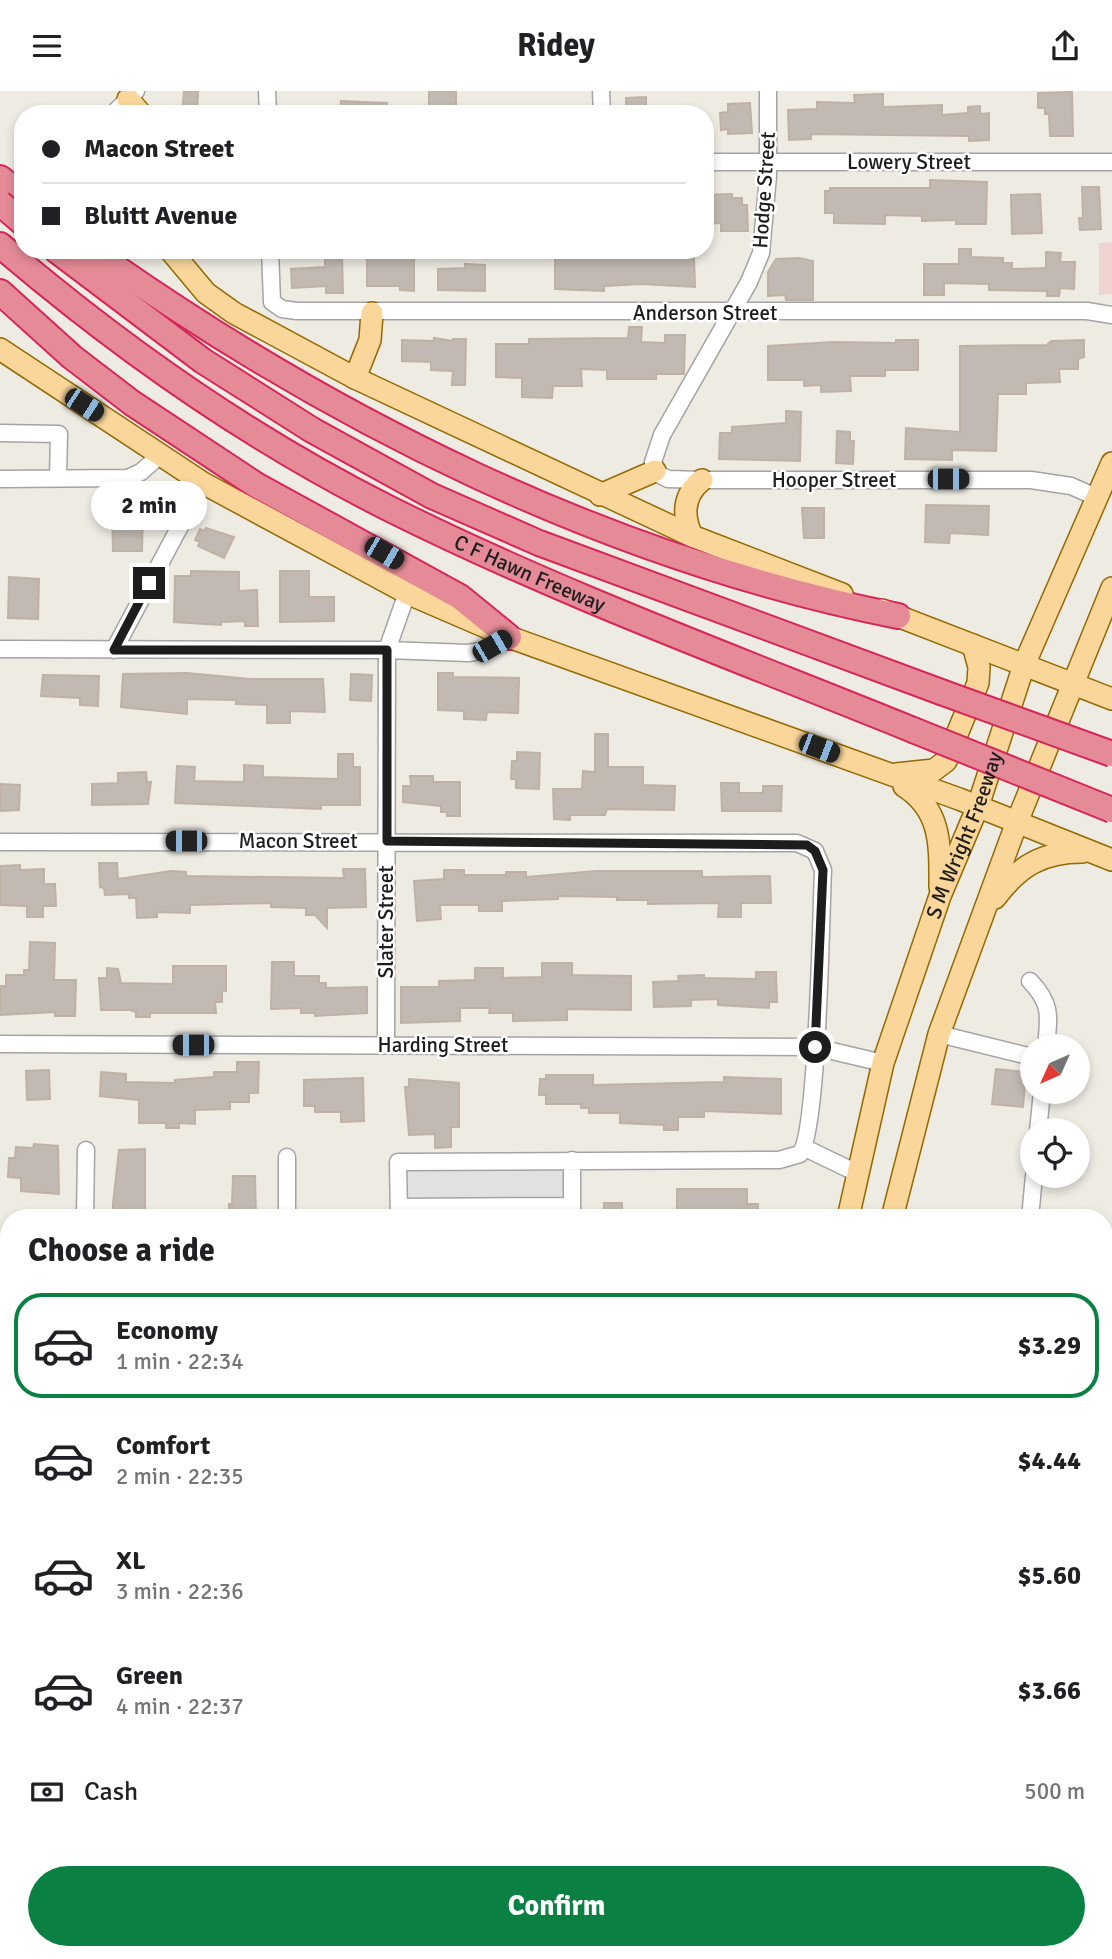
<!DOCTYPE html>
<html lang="en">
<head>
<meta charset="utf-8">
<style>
	body { margin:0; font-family:Signika,sans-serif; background:#f6f6f6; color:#202124; height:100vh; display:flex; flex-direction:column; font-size:26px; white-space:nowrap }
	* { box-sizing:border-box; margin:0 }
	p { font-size:23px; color:#757577 }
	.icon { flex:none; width:38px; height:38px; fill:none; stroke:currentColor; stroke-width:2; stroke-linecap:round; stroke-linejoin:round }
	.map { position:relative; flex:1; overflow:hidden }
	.panel { position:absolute; left:0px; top:1118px; width:1113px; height:751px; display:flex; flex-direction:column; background:#fff; border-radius:28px 28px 0 0; box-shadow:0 4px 10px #0003 }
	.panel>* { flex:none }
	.guide { position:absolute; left:14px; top:14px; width:700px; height:154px; border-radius:28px; box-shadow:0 4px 10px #0003; display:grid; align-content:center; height:154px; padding:0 28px; background:#fff }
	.needle { width:46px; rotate:225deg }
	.controls { position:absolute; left:1020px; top:943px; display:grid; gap:14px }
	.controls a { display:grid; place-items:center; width:70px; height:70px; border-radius:50%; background:#fff; box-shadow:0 4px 10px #0003; font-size:35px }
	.end { position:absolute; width:32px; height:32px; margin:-16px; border:9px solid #1d1d1d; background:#fff; box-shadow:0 0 0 4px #fff }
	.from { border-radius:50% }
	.bubble { position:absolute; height:49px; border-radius:24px; background:#fff; box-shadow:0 4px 10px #0003; font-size:23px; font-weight:700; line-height:49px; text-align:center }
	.car { position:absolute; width:21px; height:42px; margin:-21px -10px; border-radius:9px; box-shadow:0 0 5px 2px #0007; background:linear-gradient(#222 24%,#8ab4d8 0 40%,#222 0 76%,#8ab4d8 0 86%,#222 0) }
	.guide b { display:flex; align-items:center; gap:24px; height:66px; font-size:26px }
	.guide b+b { border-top:2px solid #e0e0e0 }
	.guide i { width:18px; height:18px; background:#202124 }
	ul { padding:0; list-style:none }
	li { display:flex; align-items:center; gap:21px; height:105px; margin:0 14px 10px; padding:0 14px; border:4px solid transparent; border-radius:28px }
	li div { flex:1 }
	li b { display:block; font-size:26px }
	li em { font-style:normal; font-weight:700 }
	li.on { border-color:#0b8043 }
	li>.icon { width:63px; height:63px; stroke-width:1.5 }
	h2 { padding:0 28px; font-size:32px; line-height:84px }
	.pay { display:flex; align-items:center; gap:18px; height:77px; padding:0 28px; font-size:26px }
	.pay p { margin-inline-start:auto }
	.primary-button { display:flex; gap:14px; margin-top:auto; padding:14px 28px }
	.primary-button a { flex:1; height:80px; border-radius:42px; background:#0b8043; color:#fff; font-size:28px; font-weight:700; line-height:80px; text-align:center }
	header { display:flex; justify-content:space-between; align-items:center; height:91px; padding:0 28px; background:#fff; font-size:32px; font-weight:700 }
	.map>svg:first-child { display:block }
	.commercial { fill:#efd4d2 }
	.parking { fill:#e1e1e1 }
	.building { fill:#c2bab2; stroke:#bfb2a5; stroke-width:2 }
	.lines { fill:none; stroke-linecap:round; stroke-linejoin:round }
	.minor-casing { stroke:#a4a4a4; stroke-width:19 }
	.major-casing { stroke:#946a02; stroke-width:24 }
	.highway-casing { stroke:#d6265a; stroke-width:28 }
	.minor { stroke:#fff; stroke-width:16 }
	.major { stroke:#fad69b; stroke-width:21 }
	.highway { stroke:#e58b97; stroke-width:24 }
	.highway-bridge-casing { stroke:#d6265a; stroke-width:28; stroke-linecap:butt }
	.highway-bridge { stroke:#e58b97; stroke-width:24 }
	.route { stroke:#1d1d1d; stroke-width:9 }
	.labels { text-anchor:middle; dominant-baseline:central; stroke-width:5; stroke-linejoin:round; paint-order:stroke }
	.street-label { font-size:21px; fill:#1d1d1d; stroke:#fff }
</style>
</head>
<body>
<header><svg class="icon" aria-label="menu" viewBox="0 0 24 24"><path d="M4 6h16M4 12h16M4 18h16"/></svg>Ridey<svg class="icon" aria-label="share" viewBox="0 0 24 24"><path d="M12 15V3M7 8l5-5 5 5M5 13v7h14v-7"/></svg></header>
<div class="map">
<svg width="1112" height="1868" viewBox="0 0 1112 1868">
	<rect width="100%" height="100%" fill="#eeebe3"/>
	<path class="commercial" d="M1112,151V203L1099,204V152Z"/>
	<path class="parking" d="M391,1062L580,1063L579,1127H391Z"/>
	<path class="building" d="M184,0H198L197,23H182Z
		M429,0H456V23H429Z
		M1072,1L1073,45H1050L1049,23H1045V17H1038V2Z
		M883,3V16L942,14V24L968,22V16L980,15V23L989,22V49L969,50V45L811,43V48L789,49L788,19L817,18V11L855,12L854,4Z
		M646,6V23H626V7Z
		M341,10L387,12V23H340Z
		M750,12L752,42L728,43V38L721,39L720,22L728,21V13Z
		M930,89L987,91L986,133H956V129L922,130V125L885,124V133L834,132V122H825V100H830V97H930Z
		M1082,96H1099L1101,138L1080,139L1079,127H1083Z
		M732,103V107H742V114H747L748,140H721V132L705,133V104Z
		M1040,103L1042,142L1012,143L1011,104Z
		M959,158H971V166L1003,167V172H1012V178L1046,177V161L1061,162L1060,171H1075L1074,198L1060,197L1059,205H1047V200L989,199V193L944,192V204H924V173H959Z
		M643,160L664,161V165H694L695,196L642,193L604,195V200L555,198V162L608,165L643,163Z
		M367,162H397V167H414V200L400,199V195H367Z
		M342,163L343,202H326V195L292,197L291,178L325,176V164Z
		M799,167L813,170V209H786L785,204L768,205V181L776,168Z
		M465,173L485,174V200L438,199V178L465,177Z
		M629,236H642L641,251L665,252V244H685L684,283H656V288H607V279L581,278L582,295H553L552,307L522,306V287L496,286V253H529V248L628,247Z
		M434,247L453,250V248H466L465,294H452L453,280L431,279V271L402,270V249L434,250Z
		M896,249H918V279H885V285H850L851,300L821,301V294L804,295V289H768V255L833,251L896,252Z
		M1084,249V266L1078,268V278H1059L1060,291L1026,292V303H998L996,360L952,359V369L905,368L906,337L960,341V255L1047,254L1051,250Z
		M786,320L801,321L800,370L719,368L720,342H732V336L786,332Z
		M837,340L850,341V350H854L853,373L836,372Z
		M926,414L989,415L988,444L950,442L949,452L925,451Z
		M802,417H824V447H804Z
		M143,420L142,460H113L112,421Z
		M206,437L234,446L224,467L198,455L200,451L195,449L200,438L204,440Z
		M191,480L239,481V500L257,499L258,535H245V530L221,531V534L174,531L175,485H191Z
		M280,480H309V506H334V530L280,531Z
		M9,486L39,488L38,528L8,527Z
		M187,582L250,588H323L325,621L290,620V632H267V614L236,613V609L187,608V623L121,616L123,583Z
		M438,582H453V586L519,587L518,622L487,621L486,629L464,628V620L438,619Z
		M351,583L372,584L371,610L350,609Z
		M43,584L99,585L98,615L80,614V607L41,605Z
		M595,643H608V676H643V694L675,695L674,719L607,718L605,724H570V729L554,728L553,698H582L583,680L595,681Z
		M517,661L540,662L539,698L516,697V688H511L512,670H517Z
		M338,663H353V676H360V714H321V718L175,712L177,675L195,676L194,690L244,691V674L263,675V686L338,688Z
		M146,681L147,691H151L148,713L92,714V693L118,692V682Z
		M410,685H433V691H460V725H447V721H441V715L403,711V695H411Z
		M721,692H739V702H763V695H782L781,720H722Z
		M0,693L20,694L19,719L0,720Z
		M99,772H117L118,788L171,780L186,781V785L344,787L343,778H365L366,816L327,817V837L315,824H306V817L271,816V812L190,814V822L157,821V826L137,827L136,807H129V803L105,804L104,797L100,796Z
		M20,774V779L44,778V793H55L56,815H43V826H27V815L0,814V775Z
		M444,779H464V784H506V781H526V786L596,780H702V786H707L770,785L771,812H741V826H718L719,812L648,813V809H617V806L558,805V808L502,810V820H479V814H440L441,828L417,830L414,790L444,788Z
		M30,851L55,852L54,889H76L75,925H55V921L0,924V895H6V884H24V879H29Z
		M272,871H294V885H319V892H326V897L367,896V922L315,925V922H301V917L271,918Z
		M542,872H572V884L631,885V919L567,918V929L513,930V922H489L490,917H460V930L401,932V896H439V890L475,889V877H503V887L542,886Z
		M173,875H226V900L222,899V911H215L216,922H150V926H136V921L130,919H101L99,887H107V877L118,878L121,892L173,893Z
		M756,881H776L777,911H769V917L718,914V908L691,909V915L654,916L653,891L679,890L678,885L704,884V887L756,888Z
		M237,971H259L258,1002H249V1011H230V1018L195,1019V1033L179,1032V1037H166V1032H139V1009L100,1005L101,981L126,983V991L175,992V989L214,986V981H237Z
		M996,978L1026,981L1023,1016L992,1013Z
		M49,979L50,1008L27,1009L26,980Z
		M546,984H593V994L724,991V986L781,988V1023L704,1020V1026H678V1039H664V1034L620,1032V1022H589V1017H581V1013H546V1004H539L540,988H546Z
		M363,987L364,1030L341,1031V1021H315V1015H304V989Z
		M409,988L459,992V1036H451V1056L435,1057V1043L409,1044L405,996H409Z
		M34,1053L58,1055L59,1103L21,1100V1087L8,1086L9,1067H15L16,1056L33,1057Z
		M145,1058V1127H117L113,1124V1113L119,1059Z
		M233,1085H255L256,1127H229V1113H232Z
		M677,1098H747V1113H758V1127H677Z
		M604,1112H622V1127H604Z"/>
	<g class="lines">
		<g class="minor-casing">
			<path id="minor" d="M267,0L268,23
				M601,0L602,23
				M768,0V85L761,162L749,191L662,344L653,371L658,383L668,388L702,389H1031L1071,395L1096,406
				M113,23L136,0
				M705,71H1112
				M270,159L272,211L282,218L297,220H1087L1112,224
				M0,342L59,343L58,387
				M0,388L128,387L141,381L159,365
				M0,558L387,559L468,562L481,560L509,546
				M114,559L203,392
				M0,751L797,752L815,760L823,779C821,822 818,1041 800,1063L779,1069L398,1071L399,1127
				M1030,890C1052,913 1049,925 1046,956
				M939,943L1032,966
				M0,953L815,956L883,972
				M386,954L387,559L407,502
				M1038,1040L1042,1001
				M805,1057L857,1082
				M572,1069V1127
				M399,1116L572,1115
				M85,1127L86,1059
				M287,1127V1066
				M1030,1127L1034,1085
				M1104,1217H1112
				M1104,1380L1112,1381
				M0,1461H9
				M1104,1549H1112
				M0,1797H9
				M1067,1860V1868
				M203,1868V1860"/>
		</g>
		<g class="major-casing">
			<g id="major">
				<path d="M128,8L141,23"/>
				<path d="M170,159L206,202L234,222L355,287L692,445L842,503"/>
				<path d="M0,258L203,392L407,502L509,546L959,708L1112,769"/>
				<path d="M355,287L370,249L372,222"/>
				<path d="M600,404L655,380"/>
				<path d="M692,445C682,424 683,404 702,389"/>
				<path d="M882,519L1112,608"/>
				<path d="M896,683L934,679L946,670L978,592L979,576L973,554"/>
				<path d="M904,695C942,719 940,755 940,796"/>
				<path d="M995,807C1019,775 1042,761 1082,761"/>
				<path id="s1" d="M848,1127L883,972L940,805L978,715L1024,574L1112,372"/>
				<path d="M892,1127L939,943L1017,731L1112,497"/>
				<path d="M0,1698L9,1699"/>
				<path d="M0,1727H9"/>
				<path d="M1104,1730H1112"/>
				<path d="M1104,1760H1112"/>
				<path d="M712,1868L713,1860"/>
				<path d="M758,1868L759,1860"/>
			</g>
		</g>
		<g class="highway-casing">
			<g id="highway">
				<path d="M0,87L23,105"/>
				<path id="s2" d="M0,154C118,255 249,347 388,417C558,502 738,568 913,639"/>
				<path d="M56,159L203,270L312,339L432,405L539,452L941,601"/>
				<path d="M91,159C332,330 607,467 898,525"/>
				<path d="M0,201L72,266L132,312L256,394L460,506L509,546"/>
			</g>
		</g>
		<use href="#minor" class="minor"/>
		<use href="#major" class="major"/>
		<use href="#highway" class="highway"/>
		<g class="highway-bridge-casing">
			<path id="highway-bridge" d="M0,112L23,132
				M941,601L1112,663
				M913,639L1112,719"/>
		</g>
		<use href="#highway-bridge" class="highway-bridge"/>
	</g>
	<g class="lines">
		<path class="route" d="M149,492L114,559H387V750L807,754L815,760L823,779L815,956"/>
	</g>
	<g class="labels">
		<g class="street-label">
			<text x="909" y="71">Lowery Street</text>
			<text transform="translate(764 99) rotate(-86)">Hodge Street</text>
			<text x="705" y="222">Anderson Street</text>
			<text x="834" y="389">Hooper Street</text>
			<text stroke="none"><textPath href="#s2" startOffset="626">C F Hawn Freeway</textPath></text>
			<text stroke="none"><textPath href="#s1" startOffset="401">S M Wright Freeway</textPath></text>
			<text x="298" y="750">Macon Street</text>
			<text transform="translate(386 831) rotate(-90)">Slater Street</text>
			<text x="443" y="954">Harding Street</text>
		</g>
	</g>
</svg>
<div class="controls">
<a><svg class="needle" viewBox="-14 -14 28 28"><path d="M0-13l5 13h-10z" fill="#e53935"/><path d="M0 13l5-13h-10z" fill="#757577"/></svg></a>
<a><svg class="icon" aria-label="locate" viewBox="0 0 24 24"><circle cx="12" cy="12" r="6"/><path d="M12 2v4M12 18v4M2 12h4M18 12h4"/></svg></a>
</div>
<i class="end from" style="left:815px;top:956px"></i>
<i class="end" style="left:149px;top:492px"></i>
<div class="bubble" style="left:91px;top:390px;width:116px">2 min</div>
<i class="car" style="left:84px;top:314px;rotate:123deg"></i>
<i class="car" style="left:948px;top:388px;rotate:90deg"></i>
<i class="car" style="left:384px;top:462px;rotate:120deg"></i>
<i class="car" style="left:492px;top:555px;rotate:60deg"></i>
<i class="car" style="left:819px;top:657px;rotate:111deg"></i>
<i class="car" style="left:186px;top:750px;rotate:270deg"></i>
<i class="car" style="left:193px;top:954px;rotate:270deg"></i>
<div class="guide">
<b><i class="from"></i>Macon Street</b>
<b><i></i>Bluitt Avenue</b>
</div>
<section class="panel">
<h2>Choose a ride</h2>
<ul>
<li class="on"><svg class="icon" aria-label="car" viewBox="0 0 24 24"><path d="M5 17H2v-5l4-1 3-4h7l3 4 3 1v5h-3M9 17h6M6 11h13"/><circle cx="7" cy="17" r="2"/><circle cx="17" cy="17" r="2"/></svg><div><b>Economy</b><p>1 min · 22:34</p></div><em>$3.29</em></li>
<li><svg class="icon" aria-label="car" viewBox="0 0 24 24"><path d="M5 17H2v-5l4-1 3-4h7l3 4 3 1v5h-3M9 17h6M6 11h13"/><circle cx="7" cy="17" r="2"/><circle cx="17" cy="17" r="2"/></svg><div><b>Comfort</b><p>2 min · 22:35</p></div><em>$4.44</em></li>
<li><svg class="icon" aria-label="car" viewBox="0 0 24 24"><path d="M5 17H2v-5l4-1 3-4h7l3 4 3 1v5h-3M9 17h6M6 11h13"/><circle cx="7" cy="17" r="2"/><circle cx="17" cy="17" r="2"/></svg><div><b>XL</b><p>3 min · 22:36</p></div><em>$5.60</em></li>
<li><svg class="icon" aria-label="car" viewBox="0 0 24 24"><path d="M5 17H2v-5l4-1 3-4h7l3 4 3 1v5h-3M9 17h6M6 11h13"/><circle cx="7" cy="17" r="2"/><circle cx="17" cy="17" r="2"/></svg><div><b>Green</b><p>4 min · 22:37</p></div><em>$3.66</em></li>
</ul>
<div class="pay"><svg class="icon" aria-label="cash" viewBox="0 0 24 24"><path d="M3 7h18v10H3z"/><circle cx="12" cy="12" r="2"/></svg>Cash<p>500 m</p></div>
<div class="primary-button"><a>Confirm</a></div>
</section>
</div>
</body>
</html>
